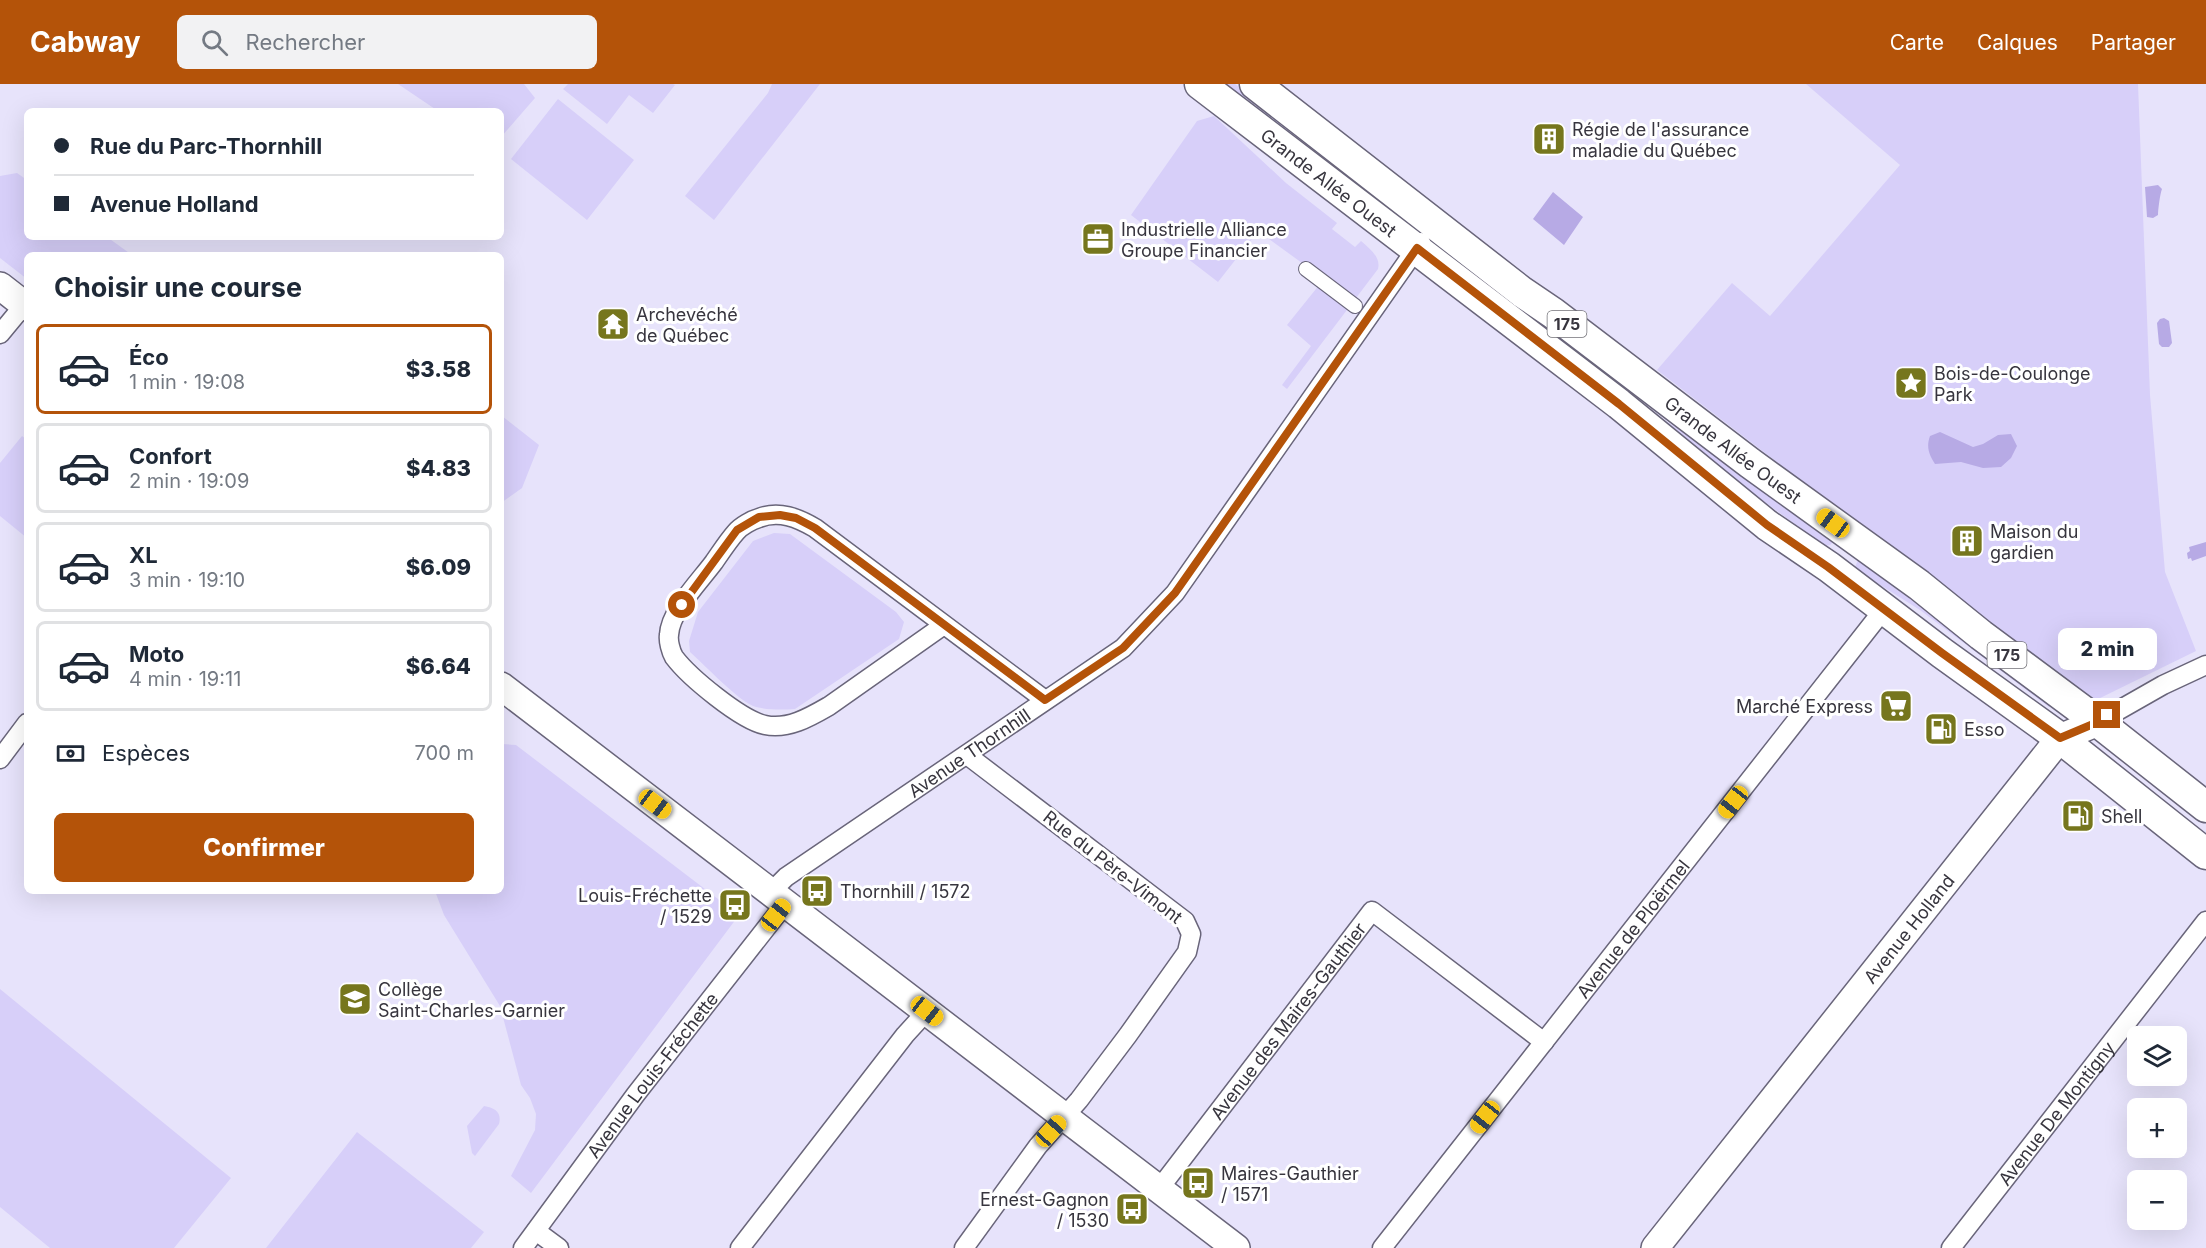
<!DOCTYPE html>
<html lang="fr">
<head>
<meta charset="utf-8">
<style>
	body { margin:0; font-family:Inter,sans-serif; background:#f2f2f3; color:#1f2937; height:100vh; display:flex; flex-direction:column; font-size:22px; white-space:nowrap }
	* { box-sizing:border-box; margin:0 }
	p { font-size:20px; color:#747a83 }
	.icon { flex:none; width:33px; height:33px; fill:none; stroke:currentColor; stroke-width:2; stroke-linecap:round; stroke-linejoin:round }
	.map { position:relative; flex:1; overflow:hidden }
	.side { position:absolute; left:24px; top:168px; width:480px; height:642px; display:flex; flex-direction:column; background:#fff; border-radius:9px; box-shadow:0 6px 24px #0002 }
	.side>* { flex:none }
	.hud { position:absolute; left:24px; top:24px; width:480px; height:132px; border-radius:9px; box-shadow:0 6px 24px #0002; display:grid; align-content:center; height:132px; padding:0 30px; background:#fff }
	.tools { position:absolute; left:2127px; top:942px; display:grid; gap:12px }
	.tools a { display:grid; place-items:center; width:60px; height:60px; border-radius:9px; background:#fff; box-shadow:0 6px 24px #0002; font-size:30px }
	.end { position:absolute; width:27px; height:27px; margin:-14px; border:8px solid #b45309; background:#fff; box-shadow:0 0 0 3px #fff }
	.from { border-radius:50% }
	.bubble { position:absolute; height:42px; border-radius:9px; background:#fff; box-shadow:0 6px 24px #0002; font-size:20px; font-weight:800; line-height:42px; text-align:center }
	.car { position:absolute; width:18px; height:36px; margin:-18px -9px; border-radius:8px; box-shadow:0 0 4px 2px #0007; background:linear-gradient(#f5c518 24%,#345 0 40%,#f5c518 0 76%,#345 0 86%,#f5c518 0) }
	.hud b { display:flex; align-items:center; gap:21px; height:57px; font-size:22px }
	.hud b+b { border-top:2px solid #e0e1e3 }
	.hud i { width:15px; height:15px; background:#1f2937 }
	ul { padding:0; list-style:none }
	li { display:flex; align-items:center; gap:18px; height:90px; margin:0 12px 9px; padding:0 18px; border:3px solid #e0e1e3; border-radius:9px }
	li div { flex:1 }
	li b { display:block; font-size:22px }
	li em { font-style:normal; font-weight:800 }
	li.selected { border-color:#b45309 }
	li>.icon { width:54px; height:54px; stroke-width:1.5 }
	h2 { padding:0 30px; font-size:27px; line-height:72px }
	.pay { display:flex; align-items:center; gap:15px; height:66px; padding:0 30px; font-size:22px }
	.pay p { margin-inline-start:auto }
	.cta { display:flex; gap:12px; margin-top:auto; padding:12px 30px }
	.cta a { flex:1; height:69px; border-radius:9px; background:#b45309; color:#fff; font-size:24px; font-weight:800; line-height:69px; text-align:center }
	header { display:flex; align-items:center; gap:36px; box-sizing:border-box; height:84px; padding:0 30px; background:#b45309; color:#fff }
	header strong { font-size:28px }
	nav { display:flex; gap:33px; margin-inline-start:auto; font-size:21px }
	.search { width:420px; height:54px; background:#f2f2f3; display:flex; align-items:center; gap:15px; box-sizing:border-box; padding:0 21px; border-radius:9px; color:#747a83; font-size:22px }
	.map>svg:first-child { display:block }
	.green { fill:#d7cff9 }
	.water { fill:#b7aae5 }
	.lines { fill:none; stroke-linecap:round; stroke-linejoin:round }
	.pedestrian-casing { stroke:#69657a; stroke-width:16 }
	.minor-casing { stroke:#69657a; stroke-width:21 }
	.secondary-casing { stroke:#69657a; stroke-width:30 }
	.primary-casing { stroke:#69657a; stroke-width:33 }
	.pedestrian { stroke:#fff; stroke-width:14 }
	.minor { stroke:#fff; stroke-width:18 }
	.secondary { stroke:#fff; stroke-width:27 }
	.primary { stroke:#fff; stroke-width:30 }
	.route { stroke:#b45309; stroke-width:8 }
	.labels { text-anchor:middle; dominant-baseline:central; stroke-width:6; stroke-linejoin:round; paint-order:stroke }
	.shield { fill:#fff; stroke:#737278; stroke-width:1.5 }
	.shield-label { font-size:16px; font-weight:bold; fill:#37353e }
	.poi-label { font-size:18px; fill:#37353e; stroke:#fff; text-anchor:start }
	.street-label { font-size:18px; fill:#37353e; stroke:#fff }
</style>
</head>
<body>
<header>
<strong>Cabway</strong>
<div class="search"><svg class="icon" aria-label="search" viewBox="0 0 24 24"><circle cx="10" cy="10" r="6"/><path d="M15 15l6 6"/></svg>Rechercher</div>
<nav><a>Carte</a><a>Calques</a><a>Partager</a></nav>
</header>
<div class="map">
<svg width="2206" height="1164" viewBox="0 0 2206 1164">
	<rect width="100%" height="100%" fill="#e7e3fb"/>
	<path class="green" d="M398,0H524L535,14L501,53V27H438Z
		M568,0H673L675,1L653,29L629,11L607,40L563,5Z
		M772,0H820L714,136L685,112L768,9Z
		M1211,0H1235L1351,90L1349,93L1227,13Z
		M1806,0H2138L2150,311L2165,488L2196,567L2094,617L1971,527L1657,286L1732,199L1770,232L1900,81Z
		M558,15L634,76L587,136L511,75Z
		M1214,32L1286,99L1337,139L1332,145L1355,163L1361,157C1370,165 1381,173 1378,185L1287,305L1282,301L1311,262L1287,241L1324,195L1258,147L1218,198L1131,131L1197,37Z
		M17,89L27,96V153H107L132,171H27V195L0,174V92Z
		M1647,326L1689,351L1831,453L1833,458L1830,461L1825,462L1644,330Z
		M502,332L539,361L522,404L501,419Z
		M22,352L27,356V454L0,432V379Z
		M774,449L790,450L896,528L904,538L899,555L795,625C782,626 769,626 756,623C739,618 705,581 690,568L689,557L698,528L753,457Z
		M1858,476H1862L2051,622L2049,623L1920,526L1858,487L1855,483Z
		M502,660L516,661L739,831L531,1109L511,1092L535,1046L536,1030L530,1014L521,1001L500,922L444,831L435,807H501Z
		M0,905L231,1094L174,1164H50L0,1123Z
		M484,1022C495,1024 502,1028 499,1040L475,1072L472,1069L467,1042Z
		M357,1048L484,1148L471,1164H266Z"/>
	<path class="water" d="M2158,101L2162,105C2160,110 2158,126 2158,131L2153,134L2147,133L2145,103Z
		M1553,108L1583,133L1564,161L1533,135Z
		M2160,235L2164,234L2169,237L2172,259L2169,263H2162L2159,260L2157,239Z
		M1940,348L1973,363L1983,360L1998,351L2011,350L2017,362L2011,374L2001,383L1983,384L1961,378L1935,380C1929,371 1926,363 1930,352Z
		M2206,458V472L2192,477L2191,474L2188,475L2187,469L2190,467L2189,463Z"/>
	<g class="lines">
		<g class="pedestrian-casing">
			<path id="pedestrian" d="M1306,185L1355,222"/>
		</g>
		<g class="minor-casing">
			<g id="minor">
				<path d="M0,250L24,221"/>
				<path d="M944,541L829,622C810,633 788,646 765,641C741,636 689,593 674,573C671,568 668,557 669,551C670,527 700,497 714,478C721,468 728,457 736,448C741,442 752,436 759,434C779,426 798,434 815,444L1045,616"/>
				<path d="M2098,638L2163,601L2206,581"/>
				<path d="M0,675L27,639"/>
				<path id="s1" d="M770,809L786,793L1123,564L1175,509L1421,158"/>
				<path id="s2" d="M1159,1105L1372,827L1544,958"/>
				<path d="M536,1147L559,1164"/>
				<path id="s3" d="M523,1164L636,1010L785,820"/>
				<path d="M740,1164L905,951L927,927"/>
				<path d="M964,1164L1038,1062L1079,1016L1128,951L1187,868L1191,850L1185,837L967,671"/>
				<path id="s4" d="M1382,1164L1884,525"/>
				<path id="s5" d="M1951,1164L2206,837"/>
			</g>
		</g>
		<g class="secondary-casing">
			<g id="secondary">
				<path d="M0,202L27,223"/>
				<path d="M501,602L1236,1164"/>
				<path id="s6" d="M1655,1164L2060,654L2098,638"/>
			</g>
		</g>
		<g class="primary-casing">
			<g id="primary">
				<path id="s7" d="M1200,0L1619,320L1767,441L1829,483L1942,569L2060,654L2206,770"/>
				<path id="s8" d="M1255,0L1522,208L1553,229L1750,379L1919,501L1981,551L2098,638L2206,723"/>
			</g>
		</g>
		<use href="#pedestrian" class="pedestrian"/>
		<use href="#minor" class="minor"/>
		<use href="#secondary" class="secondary"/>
		<use href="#primary" class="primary"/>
	</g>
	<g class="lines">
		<path class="route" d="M682,521L737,446L759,433L780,431L796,434L815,444L1045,616L1123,564L1175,509L1417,164L1619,320L1767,441L1828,483L1942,569L2060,654L2098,638L2107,631"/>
	</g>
	<defs>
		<g id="building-square" transform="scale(1.725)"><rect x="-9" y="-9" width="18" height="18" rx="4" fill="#76761d" stroke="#fff"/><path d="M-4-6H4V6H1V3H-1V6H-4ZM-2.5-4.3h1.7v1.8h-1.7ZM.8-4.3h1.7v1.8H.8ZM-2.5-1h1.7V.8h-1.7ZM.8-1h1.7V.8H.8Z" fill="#fff"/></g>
		<g id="office-square" transform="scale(1.725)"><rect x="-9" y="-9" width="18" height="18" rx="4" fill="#76761d" stroke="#fff"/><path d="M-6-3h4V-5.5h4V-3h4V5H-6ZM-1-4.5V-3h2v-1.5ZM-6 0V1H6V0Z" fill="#fff"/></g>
		<g id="temple-square" transform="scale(1.725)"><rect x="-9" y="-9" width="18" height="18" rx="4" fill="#76761d" stroke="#fff"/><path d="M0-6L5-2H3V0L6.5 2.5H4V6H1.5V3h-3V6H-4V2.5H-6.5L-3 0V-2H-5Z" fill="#fff"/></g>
		<g id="sight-square" transform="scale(1.725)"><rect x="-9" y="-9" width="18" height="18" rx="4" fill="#76761d" stroke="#fff"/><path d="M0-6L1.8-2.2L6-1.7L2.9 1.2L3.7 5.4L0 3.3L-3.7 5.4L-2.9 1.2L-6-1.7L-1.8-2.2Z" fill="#fff"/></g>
		<g id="supermarket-square" transform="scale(1.725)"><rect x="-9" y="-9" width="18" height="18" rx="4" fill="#76761d" stroke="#fff"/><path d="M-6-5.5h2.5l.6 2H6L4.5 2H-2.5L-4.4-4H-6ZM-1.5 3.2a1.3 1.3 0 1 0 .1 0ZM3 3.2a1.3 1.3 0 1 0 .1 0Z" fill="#fff"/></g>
		<g id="fuel-square" transform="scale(1.725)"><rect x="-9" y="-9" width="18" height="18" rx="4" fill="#76761d" stroke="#fff"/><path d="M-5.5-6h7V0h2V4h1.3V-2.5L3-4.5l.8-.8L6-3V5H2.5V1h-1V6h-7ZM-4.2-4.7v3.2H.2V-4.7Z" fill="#fff"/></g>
		<g id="bus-square" transform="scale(1.725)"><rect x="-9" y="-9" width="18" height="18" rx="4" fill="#76761d" stroke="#fff"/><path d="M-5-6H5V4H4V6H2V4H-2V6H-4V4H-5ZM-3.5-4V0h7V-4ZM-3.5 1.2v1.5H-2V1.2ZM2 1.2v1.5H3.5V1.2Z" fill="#fff"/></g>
		<g id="school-square" transform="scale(1.725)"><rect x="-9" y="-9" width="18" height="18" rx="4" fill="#76761d" stroke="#fff"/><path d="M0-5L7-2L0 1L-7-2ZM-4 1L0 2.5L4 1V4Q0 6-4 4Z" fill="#fff"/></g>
	</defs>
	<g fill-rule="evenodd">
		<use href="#building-square" x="1549" y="55"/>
		<use href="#office-square" x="1098" y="155"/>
		<use href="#temple-square" x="613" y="240"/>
		<use href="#sight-square" x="1911" y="299"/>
		<use href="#building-square" x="1967" y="457"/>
		<use href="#supermarket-square" x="1896" y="622"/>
		<use href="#fuel-square" x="1941" y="645"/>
		<use href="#fuel-square" x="2078" y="732"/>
		<use href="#bus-square" x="817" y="807"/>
		<use href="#bus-square" x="735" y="821"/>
		<use href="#school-square" x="355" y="915"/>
		<use href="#bus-square" x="1198" y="1099"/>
		<use href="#bus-square" x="1132" y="1125"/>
	</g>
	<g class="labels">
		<g class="shield">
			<rect x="1547.5" y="227" width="39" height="26" rx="4.5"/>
			<rect x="1987.5" y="558" width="39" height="26" rx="4.5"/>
		</g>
		<g class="shield-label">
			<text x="1567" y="240">175</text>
			<text x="2007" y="571">175</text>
		</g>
		<g class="poi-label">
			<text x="1572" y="45">Régie de l'assurance<tspan x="1572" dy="21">maladie du Québec</tspan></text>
			<text x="1121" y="145">Industrielle Alliance<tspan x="1121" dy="21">Groupe Financier</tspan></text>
			<text x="636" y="230">Archevéché<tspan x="636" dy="21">de Québec</tspan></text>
			<text x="1934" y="289">Bois-de-Coulonge<tspan x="1934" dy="21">Park</tspan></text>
			<text x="1990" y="447">Maison du<tspan x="1990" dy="21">gardien</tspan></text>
			<text x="1873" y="622" text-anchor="end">Marché Express</text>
			<text x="1964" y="645">Esso</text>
			<text x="2101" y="732">Shell</text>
			<text x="840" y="807">Thornhill / 1572</text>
			<text x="712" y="811" text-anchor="end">Louis-Fréchette<tspan x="712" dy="21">/ 1529</tspan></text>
			<text x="378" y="905">Collège<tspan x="378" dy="21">Saint-Charles-Garnier</tspan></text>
			<text x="1221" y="1089">Maires-Gauthier<tspan x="1221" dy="21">/ 1571</tspan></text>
			<text x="1109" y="1115" text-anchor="end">Ernest-Gagnon<tspan x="1109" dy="21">/ 1530</tspan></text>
		</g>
		<g class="street-label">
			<text stroke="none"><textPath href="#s7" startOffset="162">Grande Allée Ouest</textPath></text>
			<text stroke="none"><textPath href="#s8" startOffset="602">Grande Allée Ouest</textPath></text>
			<text stroke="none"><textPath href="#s1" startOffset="244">Avenue Thornhill</textPath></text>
			<text transform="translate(1113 783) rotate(38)">Rue du Père-Vimont</text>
			<text stroke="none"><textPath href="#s4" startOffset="406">Avenue de Ploërmel</textPath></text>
			<text stroke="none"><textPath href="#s6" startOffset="408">Avenue Holland</textPath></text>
			<text stroke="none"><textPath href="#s2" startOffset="212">Avenue des Maires-Gauthier</textPath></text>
			<text stroke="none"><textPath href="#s3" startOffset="216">Avenue Louis-Fréchette</textPath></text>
			<text stroke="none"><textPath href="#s5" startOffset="171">Avenue De Montigny</textPath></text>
		</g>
	</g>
</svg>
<div class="tools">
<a><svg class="icon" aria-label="layers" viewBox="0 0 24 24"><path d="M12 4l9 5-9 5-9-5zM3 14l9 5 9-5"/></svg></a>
<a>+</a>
<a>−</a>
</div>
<i class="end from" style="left:682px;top:521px"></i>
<i class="end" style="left:2107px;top:631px"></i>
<div class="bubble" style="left:2058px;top:544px;width:99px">2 min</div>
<i class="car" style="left:1833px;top:439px;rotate:306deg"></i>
<i class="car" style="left:1733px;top:718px;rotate:218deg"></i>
<i class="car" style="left:655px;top:720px;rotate:127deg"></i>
<i class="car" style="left:776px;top:831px;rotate:38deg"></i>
<i class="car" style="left:927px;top:927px;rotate:128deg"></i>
<i class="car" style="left:1485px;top:1033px;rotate:218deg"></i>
<i class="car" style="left:1051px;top:1047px;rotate:42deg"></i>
<div class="hud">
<b><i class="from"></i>Rue du Parc-Thornhill</b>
<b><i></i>Avenue Holland</b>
</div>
<section class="side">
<h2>Choisir une course</h2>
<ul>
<li class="selected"><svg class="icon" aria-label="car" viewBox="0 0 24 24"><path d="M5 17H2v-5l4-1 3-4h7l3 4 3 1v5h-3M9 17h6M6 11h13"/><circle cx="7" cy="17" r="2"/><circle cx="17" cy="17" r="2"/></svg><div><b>Éco</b><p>1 min · 19:08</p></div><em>$3.58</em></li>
<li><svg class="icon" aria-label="car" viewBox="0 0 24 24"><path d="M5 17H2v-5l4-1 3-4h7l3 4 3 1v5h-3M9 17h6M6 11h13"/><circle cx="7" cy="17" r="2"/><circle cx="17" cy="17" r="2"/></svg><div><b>Confort</b><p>2 min · 19:09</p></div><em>$4.83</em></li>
<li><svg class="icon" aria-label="car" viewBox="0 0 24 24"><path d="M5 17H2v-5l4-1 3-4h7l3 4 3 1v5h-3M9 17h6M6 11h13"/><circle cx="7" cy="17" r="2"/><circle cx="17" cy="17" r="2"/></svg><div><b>XL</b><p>3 min · 19:10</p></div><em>$6.09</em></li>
<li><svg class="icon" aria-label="car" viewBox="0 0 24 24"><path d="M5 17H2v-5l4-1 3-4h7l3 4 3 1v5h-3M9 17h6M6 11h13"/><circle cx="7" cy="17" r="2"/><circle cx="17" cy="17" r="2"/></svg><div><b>Moto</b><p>4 min · 19:11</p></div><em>$6.64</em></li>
</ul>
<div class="pay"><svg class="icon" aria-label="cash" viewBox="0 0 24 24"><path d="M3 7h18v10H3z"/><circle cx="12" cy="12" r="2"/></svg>Espèces<p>700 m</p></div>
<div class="cta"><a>Confirmer</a></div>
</section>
</div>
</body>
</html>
